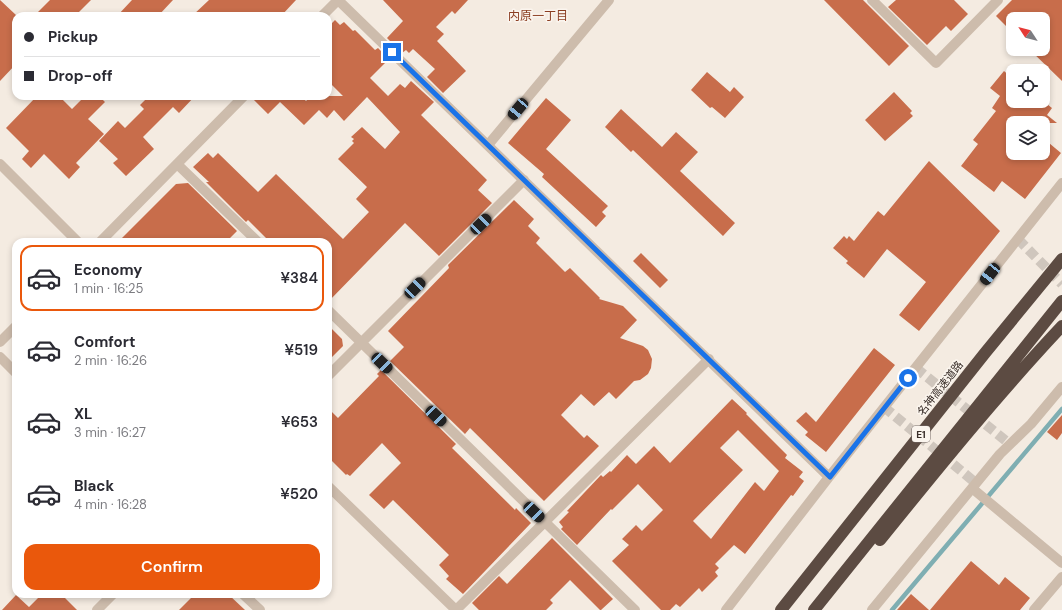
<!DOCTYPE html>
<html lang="en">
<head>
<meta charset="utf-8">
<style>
	body { margin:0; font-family:"DM Sans","Noto Sans JP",sans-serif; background:#f2f2f3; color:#2b2b33; height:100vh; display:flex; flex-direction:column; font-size:15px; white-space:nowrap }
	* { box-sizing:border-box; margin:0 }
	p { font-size:13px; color:#7c7c81 }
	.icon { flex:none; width:22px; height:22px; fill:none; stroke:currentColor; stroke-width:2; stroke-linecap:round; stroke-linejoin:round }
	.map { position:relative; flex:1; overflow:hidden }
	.panel { position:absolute; left:12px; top:238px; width:320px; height:360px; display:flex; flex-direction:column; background:#fff; border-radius:12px; box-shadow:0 2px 6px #0003 }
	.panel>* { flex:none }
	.banner { position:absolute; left:12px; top:12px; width:320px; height:88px; border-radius:12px; box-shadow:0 2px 6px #0003; display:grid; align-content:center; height:88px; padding:0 12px; background:#fff }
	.needle { width:26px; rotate:306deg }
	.buttons { position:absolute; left:1006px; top:12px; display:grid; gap:8px }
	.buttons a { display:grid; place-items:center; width:44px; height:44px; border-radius:8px; background:#fff; box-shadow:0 2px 6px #0003; font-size:20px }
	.end { position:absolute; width:18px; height:18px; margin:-9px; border:5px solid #1a73e8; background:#fff; box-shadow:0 0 0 2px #fff }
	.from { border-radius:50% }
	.car { position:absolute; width:12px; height:24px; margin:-12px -6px; border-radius:5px; box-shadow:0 0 3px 1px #0007; background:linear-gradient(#222 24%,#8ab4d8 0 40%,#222 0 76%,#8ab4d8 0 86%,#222 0) }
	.banner b { display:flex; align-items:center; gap:14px; height:38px; font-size:15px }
	.banner b+b { border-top:1px solid #e1e1e2 }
	.banner i { width:10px; height:10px; background:#2b2b33 }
	ul { padding:7px 0 0; list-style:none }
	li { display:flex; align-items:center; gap:12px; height:66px; margin:0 8px 6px; padding:0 4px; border:2px solid transparent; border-radius:12px }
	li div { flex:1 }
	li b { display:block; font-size:15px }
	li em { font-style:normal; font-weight:600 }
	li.current { border-color:#ea580c }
	li>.icon { width:36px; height:36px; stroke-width:1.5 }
	.button { display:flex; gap:8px; margin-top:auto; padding:8px 12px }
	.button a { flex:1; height:46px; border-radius:12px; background:#ea580c; color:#fff; font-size:16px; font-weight:600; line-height:46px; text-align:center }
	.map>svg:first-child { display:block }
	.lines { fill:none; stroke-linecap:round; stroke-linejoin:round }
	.stream { stroke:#7faeb2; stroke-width:4.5 }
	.building { fill:#c86d4b; fill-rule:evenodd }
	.minor-tunnel { stroke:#cfc6bd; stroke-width:10; stroke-dasharray:10 5; stroke-linecap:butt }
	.minor { stroke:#cdbcac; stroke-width:10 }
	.highway { stroke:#5c4b42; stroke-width:12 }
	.route { stroke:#1a73e8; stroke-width:5 }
	.labels { text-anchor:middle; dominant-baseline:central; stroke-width:3; stroke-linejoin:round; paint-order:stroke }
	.shield { fill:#fbf5ee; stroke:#756b66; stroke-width:1 }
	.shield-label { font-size:10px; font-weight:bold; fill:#3b302b }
	.street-label { font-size:11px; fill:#3b302b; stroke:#fbf5ee }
	.neighbourhood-label { font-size:12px; fill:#8b3e22; stroke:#fbf5ee }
</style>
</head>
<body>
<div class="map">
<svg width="1062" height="610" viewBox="0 0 1062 610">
	<rect width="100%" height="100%" fill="#f4ebe1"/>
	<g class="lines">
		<path class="stream" d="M892,610L1062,409"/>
	</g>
	<path class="building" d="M0,0L16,15V64L0,81Z
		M50,0H91L75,16H34Z
		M132,0H173L158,16H117Z
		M209,0H296L281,16H192Z
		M383,0H468L455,14L452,11L436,27L444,34L437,41L466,71L443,93L427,77L435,69L413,49L409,53L406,50L402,53L387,38L403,21Z
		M824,0H863L909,46L889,66Z
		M896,0H954L968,14L951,31L946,26L927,45L888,7Z
		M1012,0H1062V81L1029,49H1043V19H1013V33L996,16Z
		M335,20L340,25L344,22L353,31L355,30L375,50L378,48L389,59L370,78L388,96L400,84L405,88L411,81L434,102L421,115L487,180L478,190L492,203L439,256L405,223L328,302V242H270L248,220L246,222L206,182H209L193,167L208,153L213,158L218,153L258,192L276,174L343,239L369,212L356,199L367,187L338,159L354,143L352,141L354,139L351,137L362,127L385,149L400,132L367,97L344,121L334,110L327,118L319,110L304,125L280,102L268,114L250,96H301L306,101L311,96H343L328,81V27Z
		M1004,71L1013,79V101H1043L1052,108L1047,115L1057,123H1013V153H1043V138L1061,153L1025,199L1002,181L994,192L961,166L978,144L973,140L996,111L992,108L1000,96L990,88Z
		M707,72L730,92L734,87L744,97L725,118L712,107L710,108L691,90Z
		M894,92L912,111L910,113L913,116L885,141L865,120Z
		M37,96H59L72,109L85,96H99L105,102L88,119L104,134L76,163L80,167L69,179L44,154L31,168L22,159L29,151L6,128Z
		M149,96H195L179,113L173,107L143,137L154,149L126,176L113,163L118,159L99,141L118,121L125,128L144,109L140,105Z
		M546,98L571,120L546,149L608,206L602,212L606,216L596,227L542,177L544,174L508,143Z
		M621,109L662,147L676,132L698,152L680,171L735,223L723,236L633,150L631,152L605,127Z
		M929,161L1000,231L919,331L899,315L926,282L887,249L864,278L846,263L848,261L833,248L844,236L847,239L849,236L854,241L878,211L884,216Z
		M188,183L237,231L226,242H118L176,184Z
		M514,200L534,219L528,226L540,238L536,243L565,272L570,268L600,298L599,299L623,306L637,320L620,338L643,346L648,350L652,359L651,368L648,374L640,380L634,381L616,399L609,392L594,406L581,394L561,415L584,438L587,435L599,446L544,501L470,428L465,434L390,361L404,347L388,331L449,268L448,265Z
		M641,253L668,280L660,288L633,261Z
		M328,325L342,339L343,346L328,361Z
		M874,348L895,365L826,452L805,435L808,432L796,421L806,412L816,422Z
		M381,370L456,444L452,448L515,510L516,508L531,523L463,594L446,579L449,576L439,565L449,555L393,500L384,509L369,495L401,463L382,443L350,476L347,474L346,475L328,457V408L338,418L379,376L377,374Z
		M732,399L747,413L746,414L787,455L785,458L803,472L799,477L804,481L793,496L791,495L745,554L734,545L715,564L719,568L715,572L718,576L702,592L699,588L680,607L676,604L670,610H661L612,561L629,545L622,539L636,525L642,531L663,510L638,484L612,510L611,509L577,545L561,529L563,527L559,522L569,512L567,511L601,475L603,477L610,471L611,472L627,455L636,464L654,446L670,463ZM738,430L779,471L764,491L755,482L711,539L693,521L743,470L720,448Z
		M1062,415V433L1057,440L1047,432Z
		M552,538L613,599L601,610H600L570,580L550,600L553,603L546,610H479L472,603L499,576L507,584Z
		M971,561L999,585L1005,577L1030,598L1020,610H930Z
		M42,594H61L77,610H2L16,595L29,607Z
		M195,594H228L245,610H179Z
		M911,594L929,610H897Z"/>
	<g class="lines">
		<path class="minor-tunnel" d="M1018,239L1062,284
			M916,368L1011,445
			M884,407L977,484"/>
		<path class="minor" d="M338,0L829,477
			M872,0L936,63L998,0
			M322,16L338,0
			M488,145L609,0
			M0,164L78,242
			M177,164L258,242
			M100,242L244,96
			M328,310L635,610
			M0,342L16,326
			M0,357L16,373
			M328,376L524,180
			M328,486L456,610
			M973,489L1062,563
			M243,594L260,610
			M97,610L113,594
			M456,610L709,359
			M726,610L829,477L1062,183
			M872,610L1000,454L1031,424L1062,387
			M1034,610L1062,577"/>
		<path class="highway" d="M880,540C939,467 998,394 1062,326
			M781,610L985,353L1062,259
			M814,610L1062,301"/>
	</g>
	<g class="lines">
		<path class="route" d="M392,52L830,477L908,378"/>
	</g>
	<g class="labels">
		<rect class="shield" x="912" y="426" width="18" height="16" rx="3"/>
		<g class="shield-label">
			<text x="921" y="434">E1</text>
		</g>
		<g class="street-label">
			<text transform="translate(940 388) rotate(-52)">名神高速道路</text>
		</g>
		<g class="neighbourhood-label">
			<text x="538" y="16">内原一丁目</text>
		</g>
	</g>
</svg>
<div class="buttons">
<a><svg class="needle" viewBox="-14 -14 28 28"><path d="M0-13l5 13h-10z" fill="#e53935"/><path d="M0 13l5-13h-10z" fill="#7c7c81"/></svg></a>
<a><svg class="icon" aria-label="locate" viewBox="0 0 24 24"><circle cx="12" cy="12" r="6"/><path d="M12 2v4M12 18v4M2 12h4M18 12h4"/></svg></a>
<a><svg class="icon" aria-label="layers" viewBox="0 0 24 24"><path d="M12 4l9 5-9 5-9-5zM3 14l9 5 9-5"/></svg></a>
</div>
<i class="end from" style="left:908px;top:378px"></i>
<i class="end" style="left:392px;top:52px"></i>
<i class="car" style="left:518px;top:109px;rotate:220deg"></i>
<i class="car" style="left:481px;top:224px;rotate:46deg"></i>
<i class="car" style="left:990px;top:274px;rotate:218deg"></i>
<i class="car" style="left:415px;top:288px;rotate:45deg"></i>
<i class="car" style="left:382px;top:363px;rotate:134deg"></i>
<i class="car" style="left:436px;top:416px;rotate:134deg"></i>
<i class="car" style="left:534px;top:512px;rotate:134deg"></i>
<div class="banner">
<b><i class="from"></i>Pickup</b>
<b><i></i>Drop-off</b>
</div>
<section class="panel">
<ul>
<li class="current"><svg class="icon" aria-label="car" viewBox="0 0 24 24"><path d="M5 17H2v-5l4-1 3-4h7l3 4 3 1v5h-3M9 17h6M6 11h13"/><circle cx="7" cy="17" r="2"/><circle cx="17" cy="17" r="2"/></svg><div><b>Economy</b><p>1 min · 16:25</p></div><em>¥384</em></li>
<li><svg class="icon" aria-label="car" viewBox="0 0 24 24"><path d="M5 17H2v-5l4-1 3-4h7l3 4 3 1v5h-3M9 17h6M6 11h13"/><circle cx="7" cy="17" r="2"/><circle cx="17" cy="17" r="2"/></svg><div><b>Comfort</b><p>2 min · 16:26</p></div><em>¥519</em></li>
<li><svg class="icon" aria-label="car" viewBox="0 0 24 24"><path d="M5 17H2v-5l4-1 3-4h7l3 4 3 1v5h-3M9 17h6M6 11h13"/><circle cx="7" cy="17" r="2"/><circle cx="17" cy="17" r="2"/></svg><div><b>XL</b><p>3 min · 16:27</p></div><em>¥653</em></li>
<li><svg class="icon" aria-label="car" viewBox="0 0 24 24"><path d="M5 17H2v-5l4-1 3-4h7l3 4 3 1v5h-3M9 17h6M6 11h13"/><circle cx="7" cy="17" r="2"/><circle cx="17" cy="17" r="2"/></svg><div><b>Black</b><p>4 min · 16:28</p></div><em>¥520</em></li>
</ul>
<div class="button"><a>Confirm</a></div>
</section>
</div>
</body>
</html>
